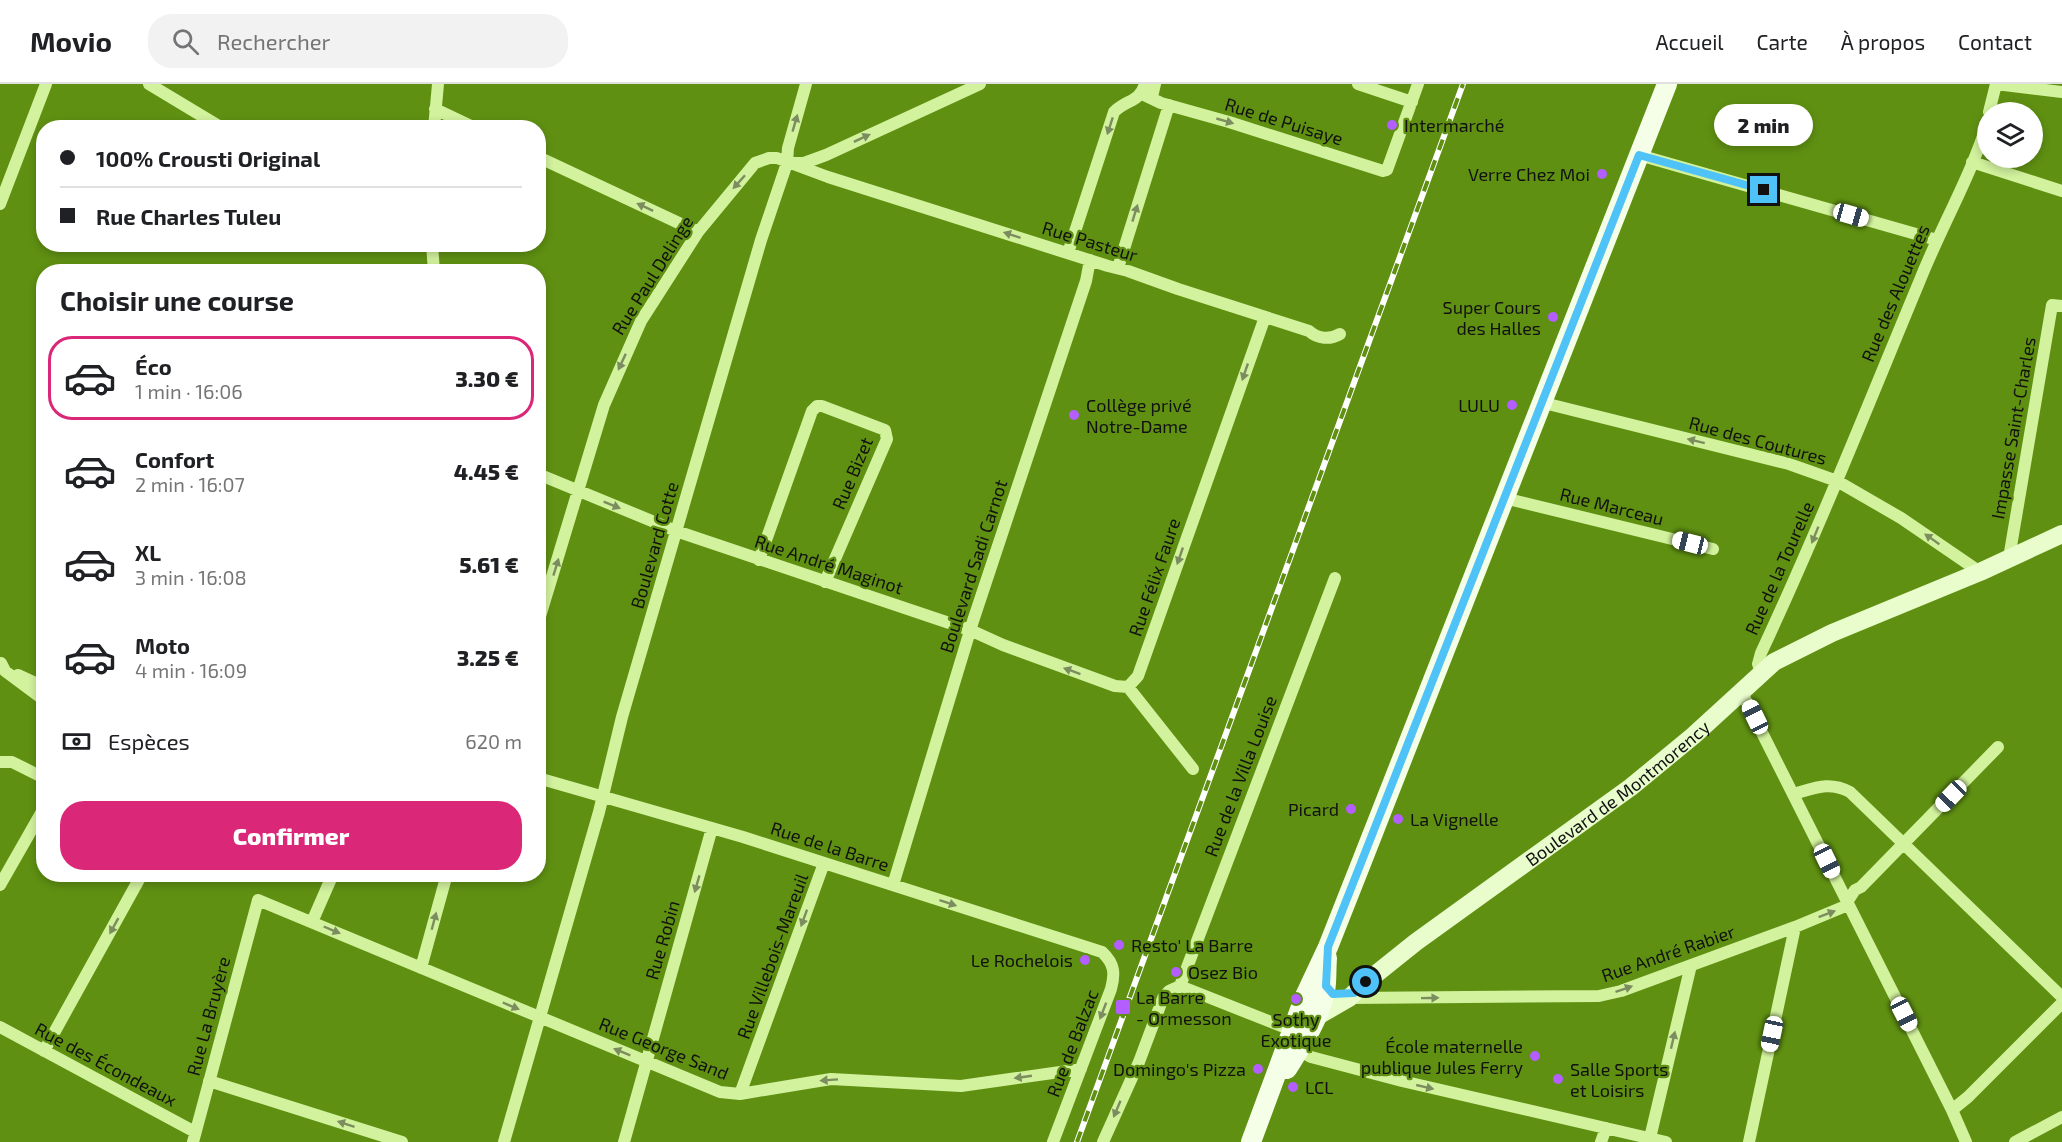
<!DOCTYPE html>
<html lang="fr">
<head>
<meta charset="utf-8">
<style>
	body { margin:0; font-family:"Exo 2",sans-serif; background:#f2f2f2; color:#202124; height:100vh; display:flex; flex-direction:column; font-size:22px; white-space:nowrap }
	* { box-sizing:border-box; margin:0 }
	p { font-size:20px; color:#757577 }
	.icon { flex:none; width:33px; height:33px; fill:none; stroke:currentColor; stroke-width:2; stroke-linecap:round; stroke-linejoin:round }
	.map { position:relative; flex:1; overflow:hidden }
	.panel { position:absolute; left:36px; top:180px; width:510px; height:618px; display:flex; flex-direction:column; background:#fff; border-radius:24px; box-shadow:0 3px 9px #0003 }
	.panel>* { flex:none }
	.top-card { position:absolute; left:36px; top:36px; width:510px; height:132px; border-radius:24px; box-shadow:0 3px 9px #0003; display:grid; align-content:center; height:132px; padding:0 24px; background:#fff }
	.buttons { position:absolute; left:1977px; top:18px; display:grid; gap:12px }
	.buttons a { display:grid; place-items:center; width:66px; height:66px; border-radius:50%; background:#fff; box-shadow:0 3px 9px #0003; font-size:30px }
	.end { position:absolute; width:27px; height:27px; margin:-14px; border:8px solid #4fc3f7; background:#111; box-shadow:0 0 0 3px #111 }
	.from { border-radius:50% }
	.bubble { position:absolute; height:42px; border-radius:21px; background:#fff; box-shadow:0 3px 9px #0003; font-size:20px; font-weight:800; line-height:42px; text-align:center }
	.car { position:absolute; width:18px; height:36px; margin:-18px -9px; border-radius:8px; box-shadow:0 0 4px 2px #0007; background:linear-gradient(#fff 24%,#345 0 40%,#fff 0 76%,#345 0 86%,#fff 0) }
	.top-card b { display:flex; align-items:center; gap:21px; height:57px; font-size:22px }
	.top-card b+b { border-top:2px solid #e0e0e0 }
	.top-card i { width:15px; height:15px; background:#202124 }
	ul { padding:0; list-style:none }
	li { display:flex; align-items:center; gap:18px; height:84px; margin:0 12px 9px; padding:0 12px; border:3px solid transparent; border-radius:24px }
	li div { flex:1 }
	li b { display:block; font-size:22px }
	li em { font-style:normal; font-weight:800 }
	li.selected { border-color:#db2777 }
	li>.icon { width:54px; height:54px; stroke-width:1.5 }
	h2 { padding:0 24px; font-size:27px; line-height:72px }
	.pay { display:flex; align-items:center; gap:15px; height:66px; padding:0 24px; font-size:22px }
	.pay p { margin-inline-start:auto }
	.primary-button { display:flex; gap:12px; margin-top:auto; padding:12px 24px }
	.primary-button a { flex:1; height:69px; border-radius:24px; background:#db2777; color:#fff; font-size:24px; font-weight:800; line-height:69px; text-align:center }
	header { display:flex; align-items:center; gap:36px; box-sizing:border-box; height:84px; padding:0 30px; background:#fff; border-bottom:2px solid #e0e0e0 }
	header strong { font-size:28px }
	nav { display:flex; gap:33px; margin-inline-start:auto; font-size:21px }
	.search { width:420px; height:54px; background:#f2f2f2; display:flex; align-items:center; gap:15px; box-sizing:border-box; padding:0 21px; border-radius:24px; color:#757577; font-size:22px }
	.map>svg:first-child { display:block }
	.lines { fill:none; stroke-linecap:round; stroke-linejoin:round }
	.street { stroke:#d2f29e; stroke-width:12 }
	.secondary { stroke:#e9fccc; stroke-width:18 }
	.primary { stroke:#f5ffe8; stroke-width:20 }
	.rail-casing { stroke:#fff; stroke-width:6 }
	.rail { stroke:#5f9012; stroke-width:4; stroke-dasharray:11; stroke-linecap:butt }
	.oneway { fill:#7b8d5f }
	.route { stroke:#4fc3f7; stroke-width:8 }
	.poi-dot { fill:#b45eff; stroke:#5f9012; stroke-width:2 }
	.labels { text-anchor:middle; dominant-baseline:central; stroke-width:4.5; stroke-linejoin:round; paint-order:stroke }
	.street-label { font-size:18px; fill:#111; stroke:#5f9012 }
	.poi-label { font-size:18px; fill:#111; stroke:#5f9012; text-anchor:start }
</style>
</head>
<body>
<header>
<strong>Movio</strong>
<div class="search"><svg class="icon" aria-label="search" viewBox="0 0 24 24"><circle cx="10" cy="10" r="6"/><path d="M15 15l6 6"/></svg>Rechercher</div>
<nav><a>Accueil</a><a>Carte</a><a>À propos</a><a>Contact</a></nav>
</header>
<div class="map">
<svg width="2062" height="1058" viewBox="0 0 2062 1058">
	<rect width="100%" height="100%" fill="#5f9012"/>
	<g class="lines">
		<path class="street" d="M149,0L222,44
			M1358,0L1412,18
			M1996,0L2062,8
			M1142,10L1161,19L1229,38L1383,87L1387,86L1418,0
			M1152,13L1155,0
			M435,25L475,44
			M1989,28L1996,0
			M434,44L438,0
			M1639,71L1937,156
			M538,73L698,148
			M1972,78L2062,107
			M792,79H804L826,71L980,0
			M0,120L46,0
			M432,160L434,188
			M1068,169L1114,28C1127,15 1139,19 1145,0
			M1118,184L1169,21
			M1540,318L1789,380L1837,397L1901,434L1980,488
			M538,390L676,447L970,546L1003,561L1115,602L1128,603L1138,592L1265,233
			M1504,414L1713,465
			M2009,474L2052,221L2062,222
			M759,476L812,327L817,322H822L885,346L887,355L825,498
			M538,539L604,321L641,237L698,148L755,79L769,74H777L828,93L1108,182L1128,187L1178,205L1309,247C1318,255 1330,256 1340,250
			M1,579L5,587L44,616
			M1761,588L1758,580L1761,569C1818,447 1868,321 1920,196C1941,143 1971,92 1988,37
			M18,591L44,603
			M1128,603L1193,685
			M1741,607L1952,1026L1966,1058
			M0,678H12L44,694
			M538,694L743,753L1102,868C1115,880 1115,890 1111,905L1053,1058
			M1793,710C1815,704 1829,697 1850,708L2062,913
			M0,801L44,724
			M893,801L973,537L1086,197L1090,176
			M1847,818L1855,806L1861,803L1998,663
			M312,838L333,790
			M421,884L447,790
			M1180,902L1335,494
			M1180,902L1299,949
			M1349,914L1599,912L1621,907L1795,843L1848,821
			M0,943L195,1048
			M1293,963L1311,973L1402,997L1666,1058
			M44,967L142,790
			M209,997L402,1058
			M740,1010L824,779
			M1952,1026L1968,1013L2062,919
			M1650,1054L1691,881
			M193,1058L258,816L720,1008L740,1010L831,995L961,1002L1081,985
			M504,1058L599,728L622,633L761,156L787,79L788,64L806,0
			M624,1058L712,744
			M1103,1058L1139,978L1163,914L1169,907L1180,902
			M1601,1058L1606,1044
			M1749,1058L1795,843
			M2015,1058L2062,1033"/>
		<path class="secondary" id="s1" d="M1316,933L1349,914L1366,898L1416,858L1631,703L1693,652L1774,578L1832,549L1980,488L2062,450"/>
		<path class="primary" d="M1287,985C1302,961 1319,936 1325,907C1327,897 1326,885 1327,874
			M1251,1058L1305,912L1328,863L1362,777L1667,0"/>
		<g class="rail-casing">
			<path id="rail" d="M1077,1058L1463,0"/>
		</g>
		<use href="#rail" class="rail"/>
	</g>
	<defs><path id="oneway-solid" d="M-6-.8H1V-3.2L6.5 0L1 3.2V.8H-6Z" transform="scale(1.5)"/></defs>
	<g class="oneway">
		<use href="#oneway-solid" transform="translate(1225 37) rotate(16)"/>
		<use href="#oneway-solid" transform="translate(795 39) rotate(-74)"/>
		<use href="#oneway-solid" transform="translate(1110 42) rotate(108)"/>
		<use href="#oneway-solid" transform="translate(862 54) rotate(-25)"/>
		<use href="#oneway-solid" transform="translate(739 98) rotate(132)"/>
		<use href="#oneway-solid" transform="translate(645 123) rotate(-155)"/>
		<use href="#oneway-solid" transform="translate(1135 129) rotate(-73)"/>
		<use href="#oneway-solid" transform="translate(1012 151) rotate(-162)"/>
		<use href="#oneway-solid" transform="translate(622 278) rotate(115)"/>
		<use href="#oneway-solid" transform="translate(1245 288) rotate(109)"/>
		<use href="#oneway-solid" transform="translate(1696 357) rotate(-166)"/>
		<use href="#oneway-solid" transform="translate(612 421) rotate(22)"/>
		<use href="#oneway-solid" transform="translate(1815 451) rotate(112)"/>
		<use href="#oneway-solid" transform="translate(1932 455) rotate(-145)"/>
		<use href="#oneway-solid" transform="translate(1180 472) rotate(109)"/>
		<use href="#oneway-solid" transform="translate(556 483) rotate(-73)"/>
		<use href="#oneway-solid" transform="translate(1072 587) rotate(-160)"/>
		<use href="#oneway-solid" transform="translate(697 800) rotate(106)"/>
		<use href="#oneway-solid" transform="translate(948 819) rotate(18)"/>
		<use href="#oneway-solid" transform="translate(1827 830) rotate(-21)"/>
		<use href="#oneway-solid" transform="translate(804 834) rotate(110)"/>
		<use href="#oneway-solid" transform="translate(434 837) rotate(-75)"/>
		<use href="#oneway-solid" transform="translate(114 842) rotate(119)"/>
		<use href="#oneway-solid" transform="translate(332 846) rotate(23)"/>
		<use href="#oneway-solid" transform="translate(1624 905) rotate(-19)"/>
		<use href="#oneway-solid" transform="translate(1430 914) rotate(-1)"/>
		<use href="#oneway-solid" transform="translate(511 922) rotate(23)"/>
		<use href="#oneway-solid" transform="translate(1103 927) rotate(111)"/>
		<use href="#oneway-solid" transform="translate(1673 956) rotate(-77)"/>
		<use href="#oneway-solid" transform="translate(622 968) rotate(-158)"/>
		<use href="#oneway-solid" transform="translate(1023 993) rotate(172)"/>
		<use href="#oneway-solid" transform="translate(829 996) rotate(176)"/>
		<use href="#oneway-solid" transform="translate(1425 1003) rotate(13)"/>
		<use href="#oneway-solid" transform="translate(1117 1025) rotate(113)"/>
		<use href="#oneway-solid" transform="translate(346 1040) rotate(-162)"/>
	</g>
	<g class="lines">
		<path class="route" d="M1366,898L1354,909L1333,910L1326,902L1328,863L1639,71L1764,106"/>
	</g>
	<g class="poi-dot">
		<circle cx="1392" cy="41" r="6"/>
		<circle cx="1602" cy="90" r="6"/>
		<circle cx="1553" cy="233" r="6"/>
		<circle cx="1512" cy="321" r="6"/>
		<circle cx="1074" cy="331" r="6"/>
		<circle cx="1351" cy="725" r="6"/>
		<circle cx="1398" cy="735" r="6"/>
		<circle cx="1119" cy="861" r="6"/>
		<circle cx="1085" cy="876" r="6"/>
		<circle cx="1176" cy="888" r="6"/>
		<circle cx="1296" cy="915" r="6"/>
		<rect x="1115" y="915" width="16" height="16" rx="3"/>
		<circle cx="1535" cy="972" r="6"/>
		<circle cx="1258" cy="985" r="6"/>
		<circle cx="1558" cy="995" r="6"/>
		<circle cx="1293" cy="1003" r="6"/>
	</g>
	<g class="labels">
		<g class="street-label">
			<text transform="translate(1284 37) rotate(17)">Rue de Puisaye</text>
			<text transform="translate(1090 157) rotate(17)">Rue Pasteur</text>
			<text transform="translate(652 191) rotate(-58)">Rue Paul Delinge</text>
			<text transform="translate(1895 209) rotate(-67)">Rue des Alouettes</text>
			<text transform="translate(2013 344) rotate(-80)">Impasse Saint-Charles</text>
			<text transform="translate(1758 356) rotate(15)">Rue des Coutures</text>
			<text transform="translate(852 389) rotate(-67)">Rue Bizet</text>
			<text transform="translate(1612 422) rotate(14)">Rue Marceau</text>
			<text transform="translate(654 461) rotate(-74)">Boulevard Cotte</text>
			<text transform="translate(829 480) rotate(18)">Rue André Maginot</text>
			<text transform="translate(973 482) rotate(-72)">Boulevard Sadi Carnot</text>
			<text transform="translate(1779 484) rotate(-66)">Rue de la Tourelle</text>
			<text transform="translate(1154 493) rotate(-71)">Rue Félix Faure</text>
			<text transform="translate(1240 692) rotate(-69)">Rue de la Villa Louise</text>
			<text stroke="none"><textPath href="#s1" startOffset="376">Boulevard de Montmorency</textPath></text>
			<text transform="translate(830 762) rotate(18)">Rue de la Barre</text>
			<text transform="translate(662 856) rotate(-74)">Rue Robin</text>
			<text transform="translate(1668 869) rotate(-19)">Rue André Rabier</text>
			<text transform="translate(772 872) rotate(-70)">Rue Villebois-Mareuil</text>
			<text transform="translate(208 932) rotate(-75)">Rue La Bruyère</text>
			<text transform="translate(1072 959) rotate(-69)">Rue de Balzac</text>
			<text transform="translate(664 964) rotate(22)">Rue George Sand</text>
			<text transform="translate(106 980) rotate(28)">Rue des Écondeaux</text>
		</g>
		<g class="poi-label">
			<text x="1404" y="41">Intermarché</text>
			<text x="1590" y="90" text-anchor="end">Verre Chez Moi</text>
			<text x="1541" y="223" text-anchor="end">Super Cours<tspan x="1541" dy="21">des Halles</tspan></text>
			<text x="1086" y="321">Collège privé<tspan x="1086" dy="21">Notre-Dame</tspan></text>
			<text x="1500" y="321" text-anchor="end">LULU</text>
			<text x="1339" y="725" text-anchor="end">Picard</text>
			<text x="1410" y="735">La Vignelle</text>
			<text x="1131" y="861">Resto' La Barre</text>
			<text x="1073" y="876" text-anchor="end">Le Rochelois</text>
			<text x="1188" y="888">Osez Bio</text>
			<text x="1136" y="913">La Barre<tspan x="1136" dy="21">- Ormesson</tspan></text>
			<text x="1296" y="935" text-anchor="middle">Sothy<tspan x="1296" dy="21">Exotique</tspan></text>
			<text x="1523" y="962" text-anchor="end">École maternelle<tspan x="1523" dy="21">publique Jules Ferry</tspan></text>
			<text x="1246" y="985" text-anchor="end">Domingo's Pizza</text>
			<text x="1570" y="985">Salle Sports<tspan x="1570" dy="21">et Loisirs</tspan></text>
			<text x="1305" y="1003">LCL</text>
		</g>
	</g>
</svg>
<div class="buttons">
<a><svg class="icon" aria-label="layers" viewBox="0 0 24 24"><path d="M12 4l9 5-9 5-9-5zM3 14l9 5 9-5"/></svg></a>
</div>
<i class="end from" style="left:1366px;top:898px"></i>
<i class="end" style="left:1764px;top:106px"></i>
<div class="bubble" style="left:1714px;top:20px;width:99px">2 min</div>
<i class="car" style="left:1851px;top:131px;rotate:106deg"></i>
<i class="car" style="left:1690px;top:459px;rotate:284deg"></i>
<i class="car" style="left:1755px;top:633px;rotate:334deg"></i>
<i class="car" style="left:1951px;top:712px;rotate:224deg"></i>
<i class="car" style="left:1827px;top:777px;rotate:154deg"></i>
<i class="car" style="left:1904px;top:930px;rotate:153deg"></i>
<i class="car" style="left:1772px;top:950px;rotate:192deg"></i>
<div class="top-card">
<b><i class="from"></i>100% Crousti Original</b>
<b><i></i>Rue Charles Tuleu</b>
</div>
<section class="panel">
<h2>Choisir une course</h2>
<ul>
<li class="selected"><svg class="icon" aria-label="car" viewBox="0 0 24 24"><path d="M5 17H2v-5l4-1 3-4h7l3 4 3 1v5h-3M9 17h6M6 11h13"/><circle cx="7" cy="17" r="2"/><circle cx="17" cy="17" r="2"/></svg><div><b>Éco</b><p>1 min · 16:06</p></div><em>3.30 €</em></li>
<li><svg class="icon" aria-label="car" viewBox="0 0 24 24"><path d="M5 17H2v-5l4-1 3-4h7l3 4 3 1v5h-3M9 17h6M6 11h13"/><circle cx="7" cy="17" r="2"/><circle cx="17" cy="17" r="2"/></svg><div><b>Confort</b><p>2 min · 16:07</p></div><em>4.45 €</em></li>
<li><svg class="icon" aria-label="car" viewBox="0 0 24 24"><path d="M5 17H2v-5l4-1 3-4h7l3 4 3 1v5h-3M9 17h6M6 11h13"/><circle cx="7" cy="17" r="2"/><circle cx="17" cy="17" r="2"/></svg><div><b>XL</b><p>3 min · 16:08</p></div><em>5.61 €</em></li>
<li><svg class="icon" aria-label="car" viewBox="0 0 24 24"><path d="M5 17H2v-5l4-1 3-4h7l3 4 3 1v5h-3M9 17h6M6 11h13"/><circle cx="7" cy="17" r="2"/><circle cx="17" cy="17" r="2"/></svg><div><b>Moto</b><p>4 min · 16:09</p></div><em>3.25 €</em></li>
</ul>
<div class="pay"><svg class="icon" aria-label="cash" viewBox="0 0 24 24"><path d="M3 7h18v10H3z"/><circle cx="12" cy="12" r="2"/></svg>Espèces<p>620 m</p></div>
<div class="primary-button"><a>Confirmer</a></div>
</section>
</div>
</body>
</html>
